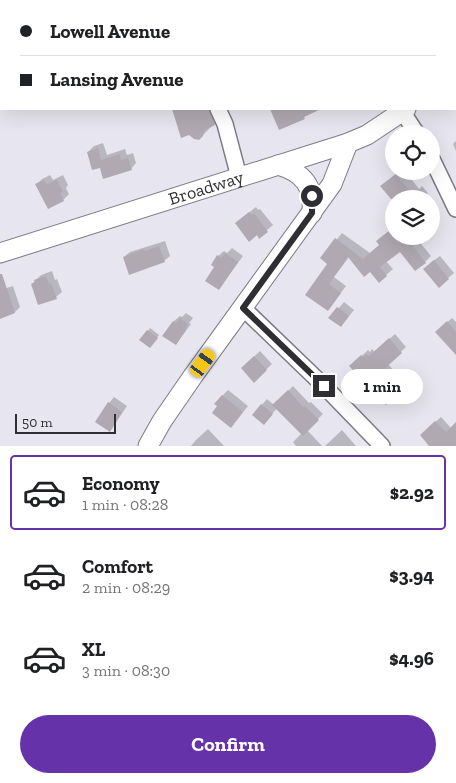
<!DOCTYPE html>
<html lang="en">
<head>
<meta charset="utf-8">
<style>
	body { margin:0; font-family:"Zilla Slab",serif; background:#f6f6f6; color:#202124; height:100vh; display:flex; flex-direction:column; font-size:19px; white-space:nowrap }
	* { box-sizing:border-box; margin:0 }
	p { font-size:16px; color:#757577 }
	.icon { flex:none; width:28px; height:28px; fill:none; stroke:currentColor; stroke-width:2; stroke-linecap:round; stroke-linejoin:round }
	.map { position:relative; height:446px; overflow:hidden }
	.panel { display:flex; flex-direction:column; background:#fff; flex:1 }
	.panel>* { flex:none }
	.banner { position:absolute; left:0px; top:0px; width:456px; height:110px; box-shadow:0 5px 20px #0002; display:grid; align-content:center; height:110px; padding:0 20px; background:#fff }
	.tools { position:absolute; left:385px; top:125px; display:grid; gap:10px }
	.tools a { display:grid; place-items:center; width:55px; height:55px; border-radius:50%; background:#fff; box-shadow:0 5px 20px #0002; font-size:25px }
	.scale { position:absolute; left:15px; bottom:12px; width:101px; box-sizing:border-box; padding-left:5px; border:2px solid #2f2e32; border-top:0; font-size:14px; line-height:18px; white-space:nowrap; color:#2f2e32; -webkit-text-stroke:4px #e7e5ef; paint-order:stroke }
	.end { position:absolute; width:22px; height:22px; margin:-11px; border:6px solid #2f2e32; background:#fff; box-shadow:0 0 0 2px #fff }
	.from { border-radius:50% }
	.bubble { position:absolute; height:35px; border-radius:18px; background:#fff; box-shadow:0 5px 20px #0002; font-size:16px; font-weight:800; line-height:35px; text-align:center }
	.car { position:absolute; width:15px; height:30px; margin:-15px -8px; border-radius:6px; box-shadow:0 0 4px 1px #0007; background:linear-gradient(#f5c518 24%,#345 0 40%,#f5c518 0 76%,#345 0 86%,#f5c518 0) }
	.banner b { display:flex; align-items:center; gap:18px; height:48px; font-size:19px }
	.banner b+b { border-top:1px solid #e0e0e0 }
	.banner i { width:12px; height:12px; background:#202124 }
	ul { padding:9px 0 0; list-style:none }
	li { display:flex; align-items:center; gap:15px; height:75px; margin:0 10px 8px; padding:0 10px; border:2px solid transparent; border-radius:5px }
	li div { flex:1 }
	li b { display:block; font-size:19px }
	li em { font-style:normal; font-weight:800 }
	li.active { border-color:#6632a9 }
	li>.icon { width:45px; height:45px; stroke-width:1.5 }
	.cta { display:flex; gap:10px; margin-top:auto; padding:10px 20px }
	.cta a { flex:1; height:58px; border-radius:30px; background:#6632a9; color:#fff; font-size:20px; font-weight:800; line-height:58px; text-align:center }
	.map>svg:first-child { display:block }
	.shadow { fill:#0003 }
	.building { fill:#b0a9b1 }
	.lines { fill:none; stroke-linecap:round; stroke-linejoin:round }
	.minor-casing { stroke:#7c7b84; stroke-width:18 }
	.major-casing { stroke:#7c7b84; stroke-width:21 }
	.minor { stroke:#fff; stroke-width:15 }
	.major { stroke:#fff; stroke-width:19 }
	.route { stroke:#2f2e32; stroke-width:6 }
	.labels { text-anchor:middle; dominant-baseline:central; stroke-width:4; stroke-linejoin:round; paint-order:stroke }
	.street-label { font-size:18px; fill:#2f2e32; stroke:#e7e5ef }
</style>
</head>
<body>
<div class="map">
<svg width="456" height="446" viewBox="0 0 456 446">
	<rect width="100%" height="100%" fill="#e7e5ef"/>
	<path class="shadow" d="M174,109H220L223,115L203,135Z
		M456,141V151L453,144Z
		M103,143L107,155L125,149L127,155L133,153L136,163L131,169L101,166L88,152L94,146Z
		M399,171H405L419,189L422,186L428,193L422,199H394V201L382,186Z
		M50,175L53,180L63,175L68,185L66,188L69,194L63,200L48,207L37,184L42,179Z
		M256,207L258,210L260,209L273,225L259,237L242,218Z
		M431,214L438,222L431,228Z
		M342,233L370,253L380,245L394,236L418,240L431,256L425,262L401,250L386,261L393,269L379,281L371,270L349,257L334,277L346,286L328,310L329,263L322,258Z
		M165,241L170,256L164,261L124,257L130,252Z
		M232,248L243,256L219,289L216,267L218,256L224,251L227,253Z
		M440,256L454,273L448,278L430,263Z
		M52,271L55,280L57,279L62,292L56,297L32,284L41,275Z
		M13,286L20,307L15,312L0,317V290Z
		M344,302L354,310L346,320L330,318Z
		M186,313L193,318L189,323L191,324L176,344L164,336L174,321L180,316L182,317Z
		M452,318L456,322V353L441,328Z
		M150,328L159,335L152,344L148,331Z
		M395,334L406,347L388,364L406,385L401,390L351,366L368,350L370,352L372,349L375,352Z
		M260,351L272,364L254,381L242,368Z
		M293,386L309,403L311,402L323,414L307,430L322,446H296L293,442L302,433L277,408L269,418L253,415L267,399L274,405Z
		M228,390L248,406L236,421L222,396Z
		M114,397L127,406L115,424L110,430L109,403Z
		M441,417L451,428L456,424V446L426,430Z
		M208,429L224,446H191L196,440Z
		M342,430L356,446H325Z"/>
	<path class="building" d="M172,109H209L215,125L205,130L203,136L199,140L194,139L189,135L181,138Z
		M270,109H321L304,117L305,119L279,130Z
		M98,148L101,160L120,154L121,160L128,158L132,170L103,179L100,168L92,170L87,152Z
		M396,174L416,199H391L380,186Z
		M44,180L47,184L57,180L63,192L60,193L64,201L48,209L35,184Z
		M249,212L252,215L254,213L268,232L259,239L257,235L249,242L235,223Z
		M394,227V236H424L413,246L426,263L415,271L400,252L380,267L387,276L379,283L370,272L364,277L348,257L329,284L341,293L328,311L305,295L327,264L320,258L335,238L363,259L379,245L376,241Z
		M159,246L165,262L129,275L123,257L144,249L145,251Z
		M225,253L238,262L219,290L205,281L214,267L211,265L217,255L221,258Z
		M434,260L449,279L439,288L423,269Z
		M0,274H2L15,313L0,319Z
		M46,276L49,284L51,283L57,299L38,305L31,284L35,282L34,280Z
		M337,307L349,316L341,327L328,318Z
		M180,318L188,324L185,329L186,330L176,345L162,336L173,321L176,323Z
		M447,321L456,332V355L435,332Z
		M147,330L158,338L150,348L139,340Z
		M389,338L402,353L383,370L402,391L386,405L349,366L361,355L363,357L366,354L369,356Z
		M254,356L267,370L254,383L241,368Z
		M288,390L303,407L305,406L319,420L303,436L272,405Z
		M222,395L243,412L231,428L212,413L217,406L214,404Z
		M108,402L122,412L110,432L95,422Z
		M261,404L273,414L264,425L252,415Z
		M435,421L446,432L456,422V446H429L420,435Z"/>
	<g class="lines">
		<g class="minor-casing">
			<path id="minor" d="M7,0L9,1
				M323,0L325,1
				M132,1L133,0
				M218,109L225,124L239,177
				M402,111L417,134
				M431,157L456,209
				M243,308L324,386L382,446"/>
		</g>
		<g class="major-casing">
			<g id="major">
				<path d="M455,74L456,73"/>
				<path d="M278,165C304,173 314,186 312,213"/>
				<path id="s1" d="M0,253L348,143L367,135L406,109"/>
				<path d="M148,446L162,421L193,376L332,184L348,143"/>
			</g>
		</g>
		<use href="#minor" class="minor"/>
		<use href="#major" class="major"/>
	</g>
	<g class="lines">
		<path class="route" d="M312,196V213L243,308L324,386"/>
	</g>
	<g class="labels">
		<g class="street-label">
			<text stroke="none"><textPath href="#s1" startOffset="216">Broadway</textPath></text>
		</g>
	</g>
</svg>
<div class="tools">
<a><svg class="icon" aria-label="locate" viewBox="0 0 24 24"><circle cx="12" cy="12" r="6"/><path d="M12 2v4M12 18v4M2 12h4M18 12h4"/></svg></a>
<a><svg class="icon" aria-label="layers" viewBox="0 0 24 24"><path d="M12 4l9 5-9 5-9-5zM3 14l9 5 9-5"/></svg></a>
</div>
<div class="scale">50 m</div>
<i class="end from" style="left:312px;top:196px"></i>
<i class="end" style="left:324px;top:386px"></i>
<div class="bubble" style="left:341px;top:369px;width:82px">1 min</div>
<i class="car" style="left:203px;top:363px;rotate:36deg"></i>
<div class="banner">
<b><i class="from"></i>Lowell Avenue</b>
<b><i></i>Lansing Avenue</b>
</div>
</div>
<section class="panel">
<ul>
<li class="active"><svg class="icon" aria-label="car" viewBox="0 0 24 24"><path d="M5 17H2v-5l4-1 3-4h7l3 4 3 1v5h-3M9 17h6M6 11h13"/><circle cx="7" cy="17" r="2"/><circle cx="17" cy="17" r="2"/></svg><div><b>Economy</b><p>1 min · 08:28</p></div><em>$2.92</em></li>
<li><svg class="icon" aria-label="car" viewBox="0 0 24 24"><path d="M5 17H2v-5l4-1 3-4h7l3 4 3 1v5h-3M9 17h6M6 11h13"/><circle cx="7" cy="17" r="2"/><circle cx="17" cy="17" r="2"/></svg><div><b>Comfort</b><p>2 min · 08:29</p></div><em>$3.94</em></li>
<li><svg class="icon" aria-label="car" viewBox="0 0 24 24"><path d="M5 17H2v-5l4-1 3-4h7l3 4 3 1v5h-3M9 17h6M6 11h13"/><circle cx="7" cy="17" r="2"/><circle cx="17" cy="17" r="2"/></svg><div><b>XL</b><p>3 min · 08:30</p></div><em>$4.96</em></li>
</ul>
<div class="cta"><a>Confirm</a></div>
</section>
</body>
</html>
